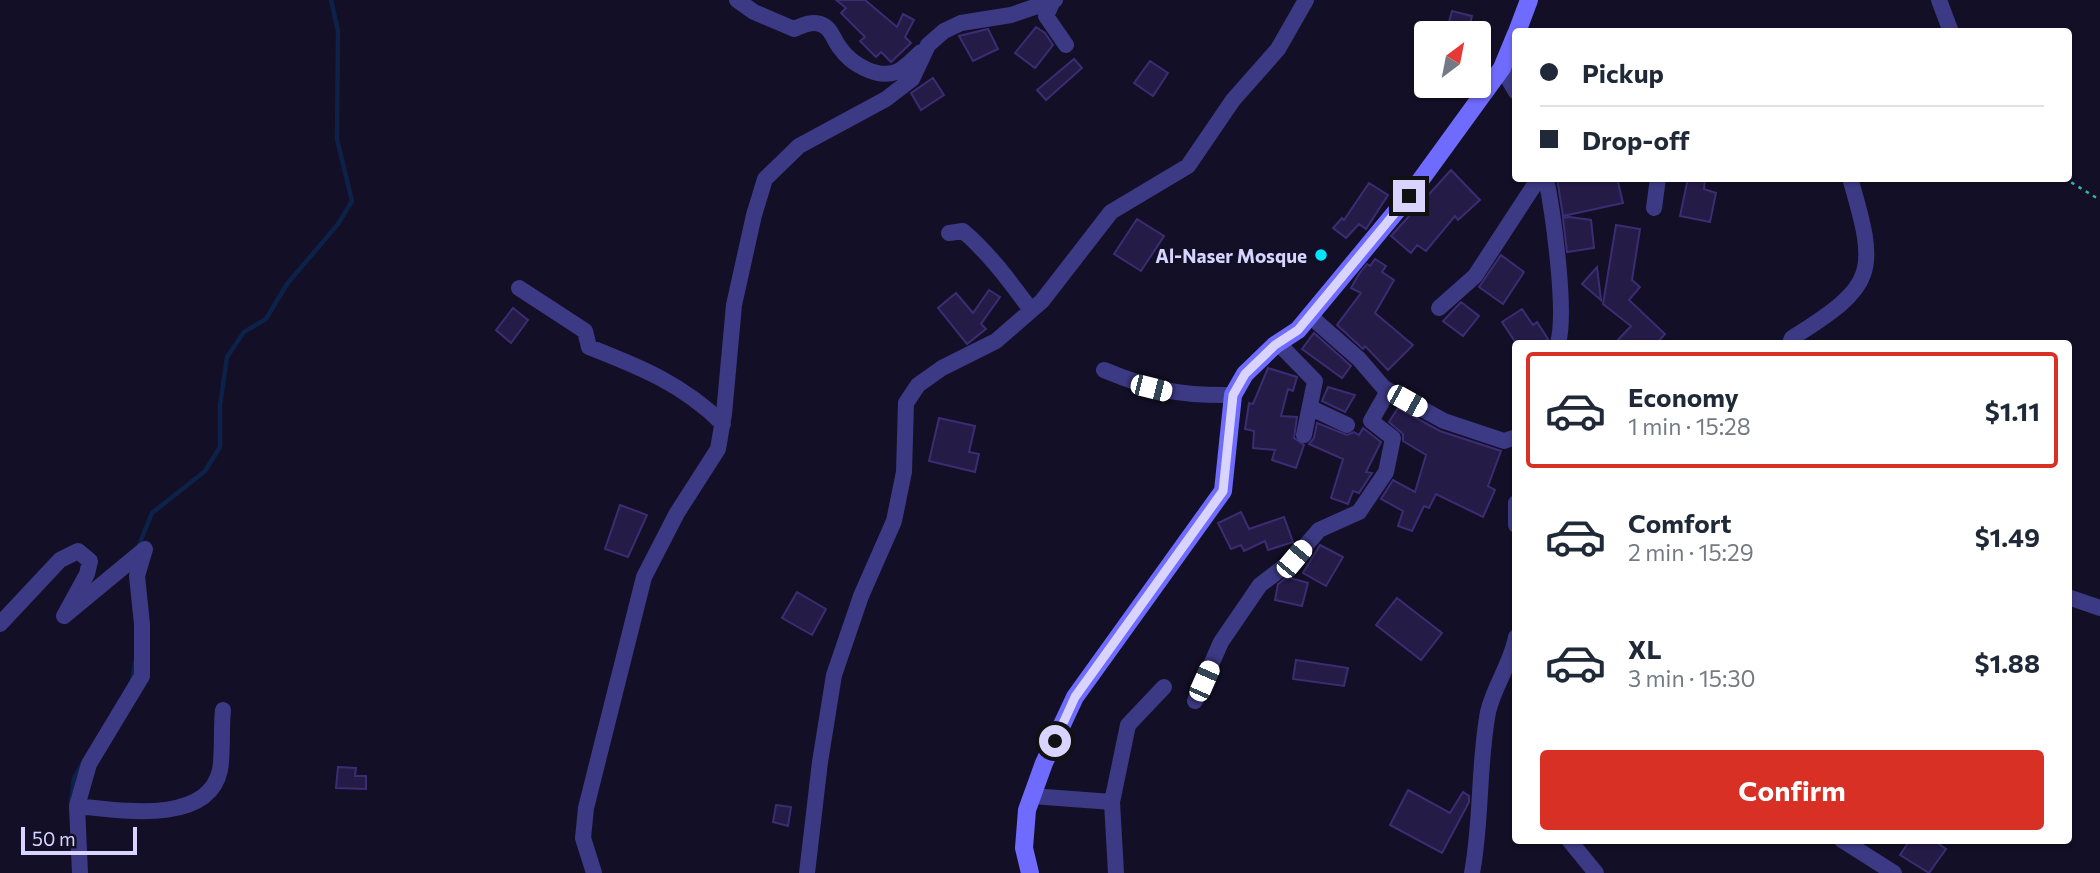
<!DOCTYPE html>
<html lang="en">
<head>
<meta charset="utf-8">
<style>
	body { margin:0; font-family:Commissioner,sans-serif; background:#f6f6f7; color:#1f2937; height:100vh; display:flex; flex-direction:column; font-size:26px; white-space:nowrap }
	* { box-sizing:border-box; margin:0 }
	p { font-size:23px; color:#747a83 }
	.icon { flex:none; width:38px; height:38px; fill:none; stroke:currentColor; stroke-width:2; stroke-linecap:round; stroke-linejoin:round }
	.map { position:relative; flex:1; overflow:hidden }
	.side { position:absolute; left:1512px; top:340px; width:560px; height:504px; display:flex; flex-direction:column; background:#fff; border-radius:7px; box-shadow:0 2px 5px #0004 }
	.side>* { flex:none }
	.hud { position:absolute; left:1512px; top:28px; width:560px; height:154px; border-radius:7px; box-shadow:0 2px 5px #0004; display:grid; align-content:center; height:154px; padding:0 28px; background:#fff }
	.needle { width:46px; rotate:32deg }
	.fabs { position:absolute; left:1414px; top:21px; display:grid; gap:14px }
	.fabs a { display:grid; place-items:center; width:77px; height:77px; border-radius:7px; background:#fff; box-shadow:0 2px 5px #0004; font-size:35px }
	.scale { position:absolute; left:21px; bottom:18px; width:116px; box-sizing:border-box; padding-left:7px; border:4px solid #d9d4ff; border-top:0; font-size:19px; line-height:24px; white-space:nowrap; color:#d9d4ff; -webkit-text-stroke:5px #130f26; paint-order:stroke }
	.end { position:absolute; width:32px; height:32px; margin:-16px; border:9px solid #d9d4ff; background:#111; box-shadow:0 0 0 4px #111 }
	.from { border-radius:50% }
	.car { position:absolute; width:21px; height:42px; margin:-21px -10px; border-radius:9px; box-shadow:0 0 5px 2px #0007; background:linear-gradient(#fff 24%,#345 0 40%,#fff 0 76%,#345 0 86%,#fff 0) }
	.hud b { display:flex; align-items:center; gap:24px; height:66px; font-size:26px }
	.hud b+b { border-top:2px solid #e0e1e3 }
	.hud i { width:18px; height:18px; background:#1f2937 }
	ul { padding:12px 0 0; list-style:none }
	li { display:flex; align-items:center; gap:21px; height:116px; margin:0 14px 10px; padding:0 14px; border:4px solid transparent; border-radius:7px }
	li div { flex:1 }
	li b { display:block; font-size:26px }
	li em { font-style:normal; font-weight:700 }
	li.active { border-color:#d93025 }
	li>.icon { width:63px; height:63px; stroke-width:1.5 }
	.primary-button { display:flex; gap:14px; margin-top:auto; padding:14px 28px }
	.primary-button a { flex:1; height:80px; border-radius:7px; background:#d93025; color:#fff; font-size:28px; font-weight:700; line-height:80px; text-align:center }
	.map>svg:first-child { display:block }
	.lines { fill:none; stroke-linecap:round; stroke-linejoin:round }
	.stream { stroke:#0c2248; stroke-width:4.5 }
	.building { fill:#241b47; stroke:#3b2d73; stroke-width:2 }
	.path { stroke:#2fb8b0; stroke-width:2.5; stroke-dasharray:3.5 5; stroke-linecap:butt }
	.street { stroke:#3d3a85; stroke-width:16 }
	.secondary { stroke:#6f6bff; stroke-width:18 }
	.route { stroke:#d9d4ff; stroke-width:9 }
	.poi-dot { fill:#00e5ff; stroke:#130f26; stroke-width:2.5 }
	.labels { text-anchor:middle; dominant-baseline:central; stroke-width:5; stroke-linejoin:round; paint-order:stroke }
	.poi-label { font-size:19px; font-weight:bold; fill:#d9d4ff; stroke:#130f26; text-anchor:end }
</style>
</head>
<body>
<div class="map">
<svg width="2100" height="873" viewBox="0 0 2100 873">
	<rect width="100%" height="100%" fill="#130f26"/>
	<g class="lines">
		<path class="stream" d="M137,550L152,513L205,471L220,447V405L227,357L244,332L266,319L287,284L338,224L352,201L337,139L338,31L331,0
			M132,681L135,662
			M71,801L74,778L82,764"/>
	</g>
	<path class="building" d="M836,0H865L897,27L903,14L914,20L905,37L911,43L891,62L881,52L876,57L860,41L865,37L841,13L846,8Z
		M1452,11L1472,16L1468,33H1446Z
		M1036,27L1045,33L1053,45L1035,68L1015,53Z
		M988,29L998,49L973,61L959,36Z
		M1074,59L1082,68L1046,100L1037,90Z
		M1150,61L1168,73L1153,96L1134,83Z
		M933,78L944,95L921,110L911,93Z
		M1451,170L1480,200L1458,220L1455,216L1426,251L1417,245L1411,253L1391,236Z
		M1557,178H1617L1623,203L1563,216Z
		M1688,178H1705L1704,189L1716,193L1710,222L1680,216Z
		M1369,183L1388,195L1366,229L1359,224L1346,238L1333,228L1342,218L1344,220Z
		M1569,217L1591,220L1594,248L1567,252L1563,218Z
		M1137,219L1164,236L1141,271L1114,254Z
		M1616,225L1640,229L1632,280L1640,287L1629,300L1665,334L1657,343H1615L1631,326L1603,304Z
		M1501,255L1524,272L1503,304L1479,287Z
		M1375,259L1386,266L1382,272L1394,280L1375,313L1413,345L1388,370L1365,346L1363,349L1337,325L1361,293L1351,288L1359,274L1367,264L1370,266Z
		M1597,267L1601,300L1582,284Z
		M989,290L1000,297L981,324L986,329L967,344L938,308L956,293L973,313Z
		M1461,302L1479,316L1463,336L1443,321Z
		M513,308L528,320L511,343L496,330Z
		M1522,309L1533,325L1537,322L1548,339L1542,343H1516L1502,322Z
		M1314,333L1351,366L1342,378L1302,349Z
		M1268,368L1297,377L1293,391L1288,389L1281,416L1297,417L1294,438L1304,445L1296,468L1272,460L1275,450L1253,448L1254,431L1245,429L1249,403L1253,404Z
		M1328,387L1355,395L1345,412L1322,401Z
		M1398,408L1440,431L1501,451L1488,486L1495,490L1483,517L1436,494L1429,508L1424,506L1412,531L1398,526L1403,511L1381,499L1393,480L1415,492L1426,455L1403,441V434L1389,422Z
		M939,418L975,426L969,452L979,454L975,472L929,461Z
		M1317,423L1347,435L1354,432L1359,435L1363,428L1381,442L1366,472L1372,473L1359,493L1353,491L1348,504L1331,498L1343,459L1309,444L1314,438Z
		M620,505L647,515L628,557L605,549Z
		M1241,512L1249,529L1284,517L1293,542L1268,550L1265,541L1244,551L1241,545L1231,549L1218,523Z
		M1320,545L1343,557L1326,586L1303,573Z
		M1287,577L1308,583L1302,606L1275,600L1278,584Z
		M797,592L826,609L812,635L782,618Z
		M1397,598L1442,633L1421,660L1376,625Z
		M1296,660L1348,668L1344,686L1293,679Z
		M338,767L356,768L355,776H366V789L336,788Z
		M1408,790L1450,813L1463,792L1469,796V802L1442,853L1390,825Z
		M776,805L791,807L788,826L773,822Z
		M1910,840H1933L1946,849L1929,873L1900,855Z"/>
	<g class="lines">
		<path class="path" d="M2064,178L2100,200"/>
		<path class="street" d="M737,0L754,12L794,29C802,26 810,21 820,24C831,27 833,39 840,48C851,64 877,79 896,72C905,69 914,58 921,52
			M1939,0L1951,32
			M1052,3L1046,16L1066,45
			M1502,68L1516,92
			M1546,178C1553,213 1567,311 1558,343
			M1654,208L1658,178
			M949,233L963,231C990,254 1010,282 1031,310
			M519,288L585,331L589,347C640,367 683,384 723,424
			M1439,308L1475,276L1539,178
			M1310,316L1359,359L1384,388L1444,421L1504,441L1516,437
			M1278,343L1315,381L1304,435
			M1790,343L1792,338C1877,285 1878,273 1850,178
			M1104,370C1152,390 1181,396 1233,395
			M1311,408L1347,425
			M1516,503V525
			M2068,597L2100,608
			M0,624L60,560L78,551L90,561L87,574L64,616L145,549L137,576L142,624V676L89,764L77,806L80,873
			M1195,701L1221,642L1260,585L1294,559L1319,530L1359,512L1386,472L1393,438L1371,421L1388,391
			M1032,796L1112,802
			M77,806C118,810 208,826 220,770C223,755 221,727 223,710
			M1569,840L1596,873
			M1842,840L1894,873
			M594,873L583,838L586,808L644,577L677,513L718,449L724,414L734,305L754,215L765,179L799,146L886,99L912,79L928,45L944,31L961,23L1011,15L1055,0
			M807,873L820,762L834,675L861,596L894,521L904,472L906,403L918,385L942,368L996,341L1042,301L1111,212L1188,166L1233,100L1278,49L1306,0
			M1116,873L1112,802L1128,725L1164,687
			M1472,873C1482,820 1478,766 1488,712C1494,686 1511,664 1516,637"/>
		<path class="secondary" d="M1517,32L1529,0
			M1030,873L1024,848L1027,810L1044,763L1075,697L1223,491L1233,395L1245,374L1275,345L1298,330L1409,196L1502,68L1516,34"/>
	</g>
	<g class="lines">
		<path class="route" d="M1055,741L1075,697L1223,491L1233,395L1245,374L1275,345L1298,330L1409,196"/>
	</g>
	<circle class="poi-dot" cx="1321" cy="255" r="7"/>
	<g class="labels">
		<g class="poi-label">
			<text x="1307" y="255">Al-Naser Mosque</text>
		</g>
	</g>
</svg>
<div class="fabs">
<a><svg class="needle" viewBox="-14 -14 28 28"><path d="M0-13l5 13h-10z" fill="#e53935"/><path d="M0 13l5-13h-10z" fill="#747a83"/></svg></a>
</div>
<div class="scale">50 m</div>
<i class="end from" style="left:1055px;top:741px"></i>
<i class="end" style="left:1409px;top:196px"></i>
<i class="car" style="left:1151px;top:388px;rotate:104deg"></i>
<i class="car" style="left:1407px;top:401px;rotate:119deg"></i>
<i class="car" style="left:1294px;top:559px;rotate:40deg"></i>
<i class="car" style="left:1204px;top:681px;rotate:24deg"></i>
<div class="hud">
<b><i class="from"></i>Pickup</b>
<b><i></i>Drop-off</b>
</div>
<section class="side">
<ul>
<li class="active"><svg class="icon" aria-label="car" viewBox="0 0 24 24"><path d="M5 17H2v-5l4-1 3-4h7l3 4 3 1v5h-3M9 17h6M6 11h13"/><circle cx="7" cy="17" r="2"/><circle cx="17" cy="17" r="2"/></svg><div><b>Economy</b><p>1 min · 15:28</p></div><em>$1.11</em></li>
<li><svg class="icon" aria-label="car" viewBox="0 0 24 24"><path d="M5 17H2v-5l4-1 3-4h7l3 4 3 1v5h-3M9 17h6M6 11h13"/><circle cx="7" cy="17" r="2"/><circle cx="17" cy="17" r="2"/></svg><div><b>Comfort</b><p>2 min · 15:29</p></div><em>$1.49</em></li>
<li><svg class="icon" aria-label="car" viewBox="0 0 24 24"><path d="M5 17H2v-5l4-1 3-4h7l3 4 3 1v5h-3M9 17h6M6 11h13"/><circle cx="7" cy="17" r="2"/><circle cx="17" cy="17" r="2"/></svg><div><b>XL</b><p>3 min · 15:30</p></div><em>$1.88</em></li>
</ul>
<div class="primary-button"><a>Confirm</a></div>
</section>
</div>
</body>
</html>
